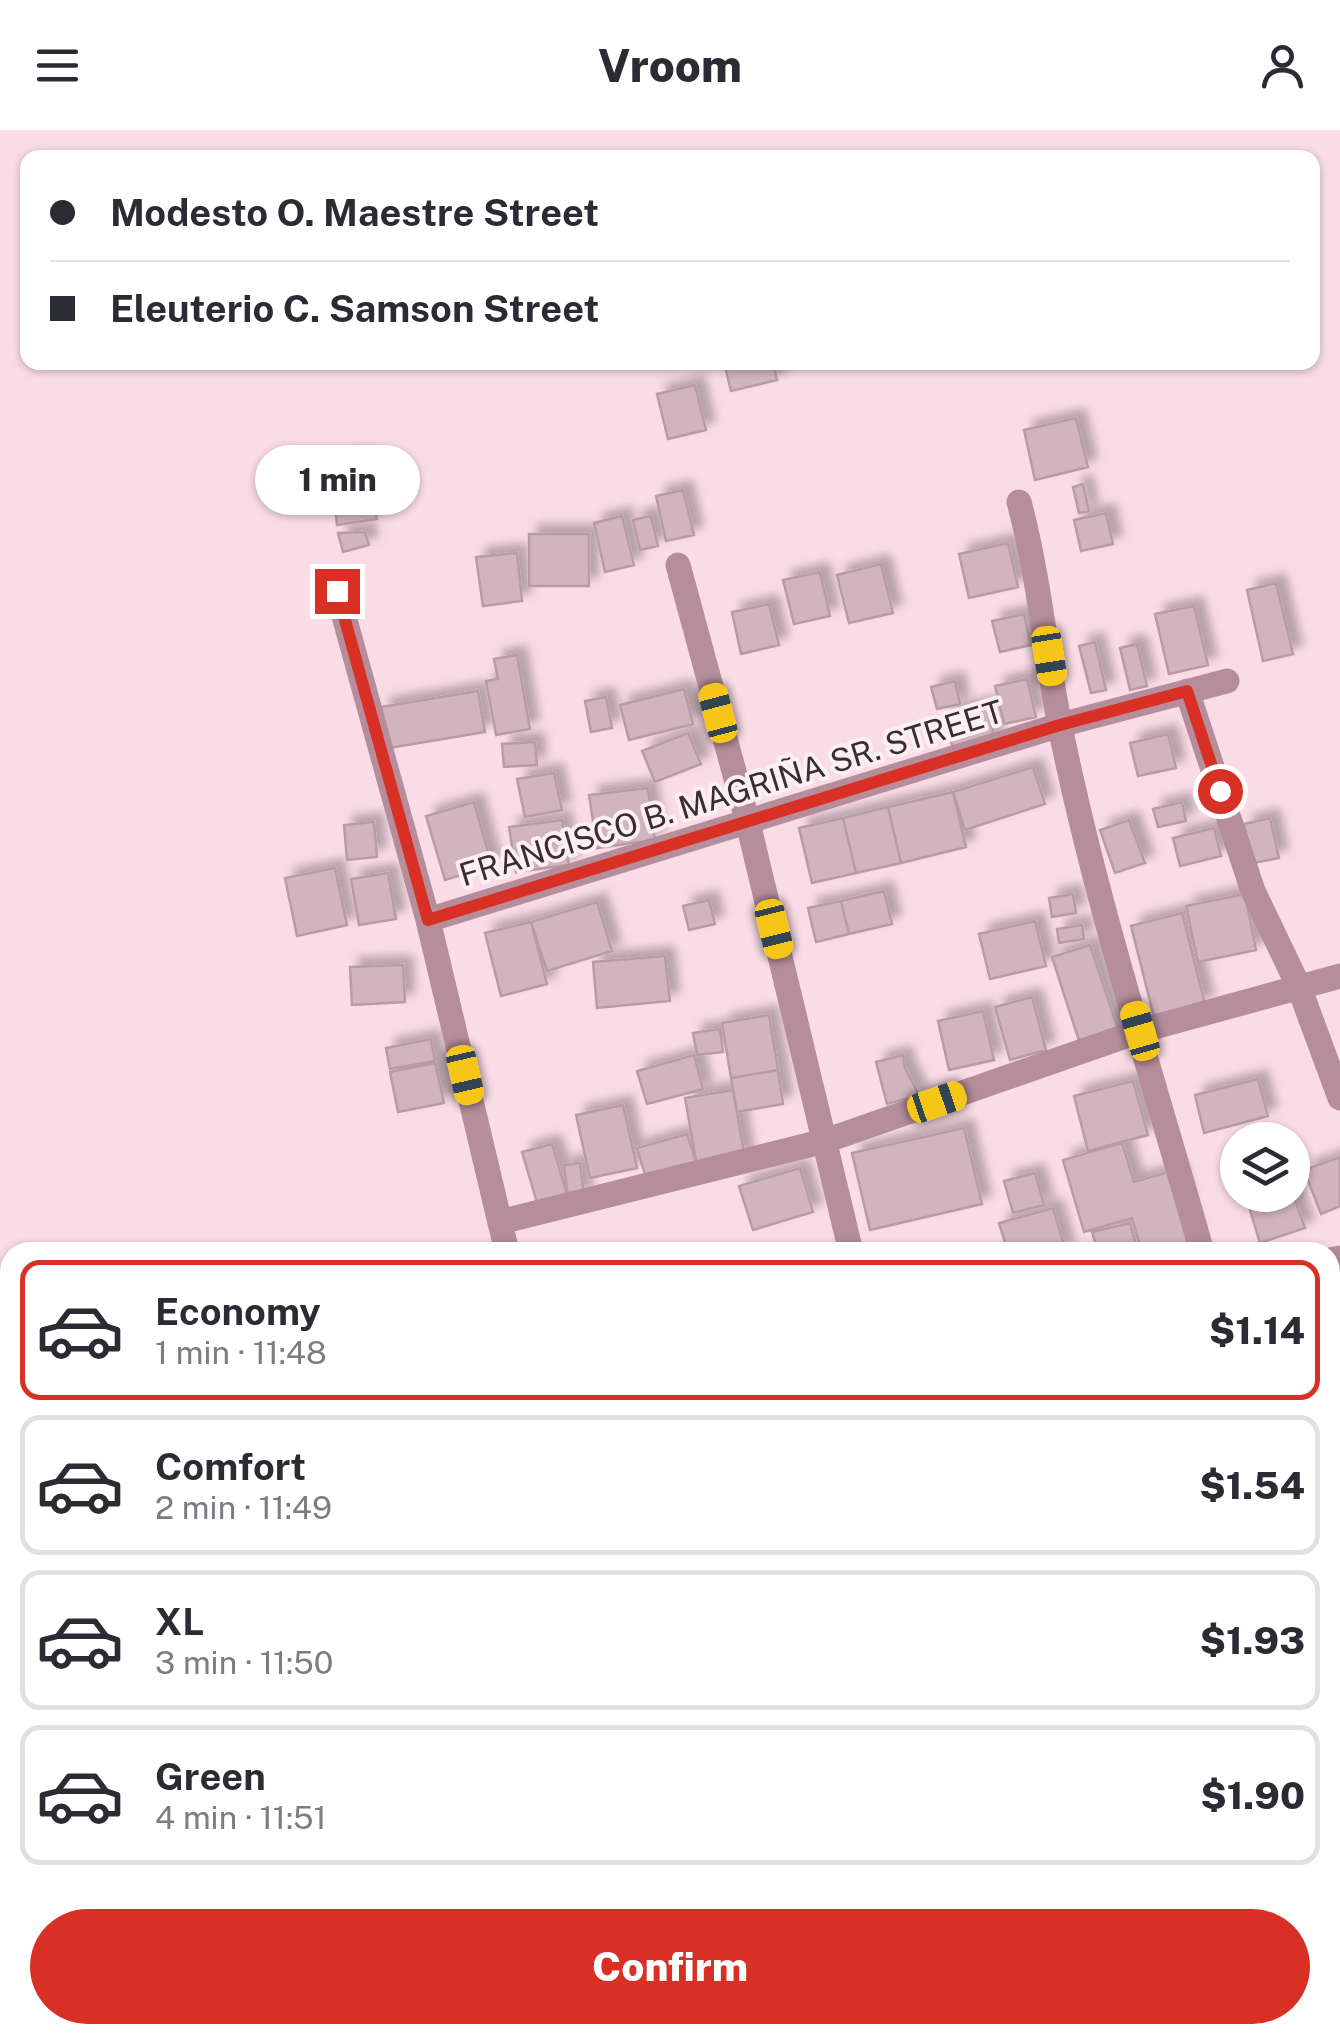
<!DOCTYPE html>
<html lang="en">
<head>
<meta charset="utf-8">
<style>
	body { margin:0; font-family:"Public Sans",sans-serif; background:#f2f2f3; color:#2b2b33; height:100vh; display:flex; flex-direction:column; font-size:38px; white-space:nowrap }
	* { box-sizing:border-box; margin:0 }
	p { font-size:32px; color:#7c7c81 }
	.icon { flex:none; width:55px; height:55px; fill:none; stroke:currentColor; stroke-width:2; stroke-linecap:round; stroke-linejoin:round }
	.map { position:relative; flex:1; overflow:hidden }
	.drawer { position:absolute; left:0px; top:1112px; width:1340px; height:802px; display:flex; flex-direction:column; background:#fff; border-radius:30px 30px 0 0; box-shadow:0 2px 8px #0004 }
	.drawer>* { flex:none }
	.top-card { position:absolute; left:20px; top:20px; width:1300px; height:220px; border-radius:20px; box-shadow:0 2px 8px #0004; display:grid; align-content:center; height:220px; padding:0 30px; background:#fff }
	.fabs { position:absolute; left:1220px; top:992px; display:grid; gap:20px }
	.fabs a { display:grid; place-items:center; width:90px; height:90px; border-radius:50%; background:#fff; box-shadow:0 2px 8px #0004; font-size:50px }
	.end { position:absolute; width:45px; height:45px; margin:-22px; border:12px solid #d93025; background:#fff; box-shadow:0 0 0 5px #fff }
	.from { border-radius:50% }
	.bubble { position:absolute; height:70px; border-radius:35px; background:#fff; box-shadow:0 2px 8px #0004; font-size:32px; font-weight:800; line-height:70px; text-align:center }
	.car { position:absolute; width:30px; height:60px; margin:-30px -15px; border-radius:12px; box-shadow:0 0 8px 2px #0007; background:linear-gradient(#f5c518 24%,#345 0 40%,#f5c518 0 76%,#345 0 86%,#f5c518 0) }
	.top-card b { display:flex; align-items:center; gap:35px; height:95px; font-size:38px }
	.top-card b+b { border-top:2px solid #e1e1e2 }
	.top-card i { width:25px; height:25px; background:#2b2b33 }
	ul { padding:18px 0 0; list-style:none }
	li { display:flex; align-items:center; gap:30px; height:140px; margin:0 20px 15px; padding:0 10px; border:5px solid #e1e1e2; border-radius:20px }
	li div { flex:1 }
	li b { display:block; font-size:38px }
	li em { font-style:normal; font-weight:800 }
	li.on { border-color:#d93025 }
	li>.icon { width:90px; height:90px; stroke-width:1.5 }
	.button { display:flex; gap:20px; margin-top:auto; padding:20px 30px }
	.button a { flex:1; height:115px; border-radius:60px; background:#d93025; color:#fff; font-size:40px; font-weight:800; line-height:115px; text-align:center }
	header { display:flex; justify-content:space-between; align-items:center; height:130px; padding:0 30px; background:#fff; font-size:45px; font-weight:800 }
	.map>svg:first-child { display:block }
	.built { fill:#f5cedb }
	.building { fill:#d1b4be; stroke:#b89ca5; stroke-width:2.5; filter:url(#shadow) }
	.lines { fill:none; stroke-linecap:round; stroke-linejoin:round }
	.service { stroke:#b68e9b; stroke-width:18 }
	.minor { stroke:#b68e9b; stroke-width:25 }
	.tertiary { stroke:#b68e9b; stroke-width:25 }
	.route { stroke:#d93025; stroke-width:12 }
	.labels { text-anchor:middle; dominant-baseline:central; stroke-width:8; stroke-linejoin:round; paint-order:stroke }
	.street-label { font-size:32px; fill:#382d30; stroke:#fbeff3 }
</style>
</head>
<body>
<header><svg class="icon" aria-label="menu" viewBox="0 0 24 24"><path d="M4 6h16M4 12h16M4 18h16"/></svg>Vroom<svg class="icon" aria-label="person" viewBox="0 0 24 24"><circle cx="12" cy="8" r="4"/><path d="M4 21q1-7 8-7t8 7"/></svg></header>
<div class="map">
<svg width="1340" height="1914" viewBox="0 0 1340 1914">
	<defs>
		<filter id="shadow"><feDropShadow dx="9" dy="-9" stdDeviation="5" flood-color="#0004"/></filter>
	</defs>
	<rect width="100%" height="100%" fill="#fadce6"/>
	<path class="built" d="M350,1905H979L981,1914H351Z"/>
	<path class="building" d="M724,232H773L777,250L731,261Z
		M695,255L706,300L668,309L657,264Z
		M1076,288L1088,337L1035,350L1024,300Z
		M361,329L377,389L337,395L331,338Z
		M1083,354L1089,381L1079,383L1073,357Z
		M683,360L694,405L666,411L656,366Z
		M1106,383L1113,414L1081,421L1074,390Z
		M622,386L634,435L605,442L594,393Z
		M651,386L658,416L640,420L633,390Z
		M365,402L369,415L343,422L338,403Z
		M529,404H589V456H529Z
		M1008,413L1018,457L969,468L959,424Z
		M517,423L522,471L483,476L476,427Z
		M881,434L893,483L849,493L837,445Z
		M820,442L830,486L794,494L783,450Z
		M1276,453L1293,524L1263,531L1247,460Z
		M769,474L779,515L741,524L732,482Z
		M1194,476L1208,535L1169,544L1155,484Z
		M1024,484L1031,515L1000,522L992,491Z
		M1095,512L1106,560L1091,563L1079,516Z
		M1137,514L1147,556L1130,560L1120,518Z
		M517,525L530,599L496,605L486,551L498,549L494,529Z
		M1027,549L1036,587L1004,594L995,556Z
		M955,551L960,574L937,579L931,557Z
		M684,559L693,594L629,610L620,575Z
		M478,561L485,602L389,618L381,577Z
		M606,567L612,598L591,602L585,571Z
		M987,575L995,610L953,619L945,584Z
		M688,603L701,634L655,652L642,621Z
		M1168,604L1176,638L1138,646L1130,613Z
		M535,612L537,635L504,637L502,614Z
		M1033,637L1045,674L965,700L953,662Z
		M554,643L562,680L525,687L517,649Z
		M648,658L655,710L597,718L589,665Z
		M953,662L966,717L901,733L888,677Z
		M474,672L492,736L445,750L426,686Z
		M1182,672L1186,691L1158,697L1153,679Z
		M888,677L901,733L856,743L843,688Z
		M843,688L856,743L812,753L799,698Z
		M1270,688L1279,728L1253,733L1244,694Z
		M562,690L569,735L516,742L509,697Z
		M1129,690L1145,733L1115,743L1100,700Z
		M374,692L377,727L347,730L344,695Z
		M1214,698L1221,726L1180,736L1173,708Z
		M335,738L347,795L297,806L285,748Z
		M388,743L396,789L359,795L351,749Z
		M884,761L892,794L849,804L841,771Z
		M1073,764L1076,783L1052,787L1049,768Z
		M1245,764L1256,820L1198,832L1186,776Z
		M709,770L715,794L689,800L683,776Z
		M841,771L849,804L816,812L808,778Z
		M597,772L612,821L547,841L531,792Z
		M1182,783L1205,874L1154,887L1131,796Z
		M1035,791L1046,836L990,849L979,804Z
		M531,792L547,854L501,866L485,803Z
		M1082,795L1084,809L1059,813L1057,799Z
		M1090,815L1120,905L1081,917L1052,827Z
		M665,826L670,871L597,878L593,832Z
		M403,835L405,872L352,875L350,837Z
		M1032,867L1046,920L1010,930L995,877Z
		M983,881L994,930L949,940L938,891Z
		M769,885L778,940L731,948L722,893Z
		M720,899L723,922L697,925L693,903Z
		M431,909L435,931L390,939L386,918Z
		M694,925L703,959L647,974L637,941Z
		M903,925L905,938L919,965L887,974L876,932Z
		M435,933L444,973L398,982L390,942Z
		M778,940L783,974L737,982L731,948Z
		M1258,949L1268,986L1204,1003L1195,965Z
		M1133,951L1148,1005L1088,1021L1074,966Z
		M733,960L745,1028L697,1036L685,968Z
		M623,975L637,1038L590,1048L576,985Z
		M964,998L982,1074L870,1100L852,1023Z
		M687,1004L697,1036L647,1051L637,1018Z
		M1122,1013L1134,1052L1176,1040L1195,1122H1142L1132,1088L1084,1102L1063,1030Z
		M552,1014L568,1068L538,1076L522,1022Z
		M1340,1027V1076L1321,1084L1304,1040Z
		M580,1033L584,1066L568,1068L564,1035Z
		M800,1038L813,1082L753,1100L739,1056Z
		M1035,1043L1044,1075L1013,1083L1004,1051Z
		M1292,1062L1305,1098L1260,1113L1246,1067L1292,1065Z
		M1053,1078L1066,1122H1008L999,1093Z
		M1130,1093L1138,1122H1098L1092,1102Z
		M1330,1192L1340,1217V1253L1330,1257Z
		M10,1574V1623L0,1616V1589Z"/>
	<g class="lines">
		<path class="service" d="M0,1727L10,1710"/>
		<path class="minor" d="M1019,372C1039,446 1045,521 1060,596C1096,774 1153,948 1202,1122
			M678,435L748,693L851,1122
			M337,461L428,790L507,1122
			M1187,561L1253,761L1299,857L1340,968
			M428,790L1060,595L1227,551
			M500,1092L825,1011L1140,901L1340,846
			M0,1317L10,1316
			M1330,1367L1340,1363
			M1011,1905L1013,1914"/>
		<path class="tertiary" d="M1330,1130L1340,1128
			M0,1216L10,1217"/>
	</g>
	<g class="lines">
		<path class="route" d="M337,461L428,790L1060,595L1187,561L1220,661"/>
	</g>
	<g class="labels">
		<g class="street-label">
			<text transform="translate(731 663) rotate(-17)">FRANCISCO B. MAGRIÑA SR. STREET</text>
		</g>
	</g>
</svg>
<div class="fabs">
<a><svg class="icon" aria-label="layers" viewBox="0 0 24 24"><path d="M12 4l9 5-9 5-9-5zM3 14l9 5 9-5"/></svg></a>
</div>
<i class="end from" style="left:1220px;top:661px"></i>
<i class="end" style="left:337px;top:461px"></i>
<div class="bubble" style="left:255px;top:315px;width:165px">1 min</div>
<i class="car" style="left:1049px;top:526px;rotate:171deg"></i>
<i class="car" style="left:718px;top:583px;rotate:345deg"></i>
<i class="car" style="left:774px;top:799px;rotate:166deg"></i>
<i class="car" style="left:1140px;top:901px;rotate:344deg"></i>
<i class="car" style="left:465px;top:945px;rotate:167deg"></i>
<i class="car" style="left:937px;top:972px;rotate:71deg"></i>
<div class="top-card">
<b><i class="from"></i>Modesto O. Maestre Street</b>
<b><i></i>Eleuterio C. Samson Street</b>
</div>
<section class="drawer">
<ul>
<li class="on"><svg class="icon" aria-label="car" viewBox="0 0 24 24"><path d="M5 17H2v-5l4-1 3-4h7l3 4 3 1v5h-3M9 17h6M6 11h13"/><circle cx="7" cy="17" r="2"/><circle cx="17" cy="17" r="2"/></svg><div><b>Economy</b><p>1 min · 11:48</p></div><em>$1.14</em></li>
<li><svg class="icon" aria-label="car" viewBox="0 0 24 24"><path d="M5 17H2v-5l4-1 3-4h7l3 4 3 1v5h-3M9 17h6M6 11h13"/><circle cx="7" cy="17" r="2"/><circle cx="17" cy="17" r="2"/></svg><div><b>Comfort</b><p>2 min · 11:49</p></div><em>$1.54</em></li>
<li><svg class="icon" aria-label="car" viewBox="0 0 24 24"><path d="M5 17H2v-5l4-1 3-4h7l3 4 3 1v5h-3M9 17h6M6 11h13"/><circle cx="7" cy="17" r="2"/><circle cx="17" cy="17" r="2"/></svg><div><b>XL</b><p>3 min · 11:50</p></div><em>$1.93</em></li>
<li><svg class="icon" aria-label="car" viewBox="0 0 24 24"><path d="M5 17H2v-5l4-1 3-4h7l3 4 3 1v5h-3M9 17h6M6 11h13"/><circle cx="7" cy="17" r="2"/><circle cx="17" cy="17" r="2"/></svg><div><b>Green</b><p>4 min · 11:51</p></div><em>$1.90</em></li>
</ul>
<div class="button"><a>Confirm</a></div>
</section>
</div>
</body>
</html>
